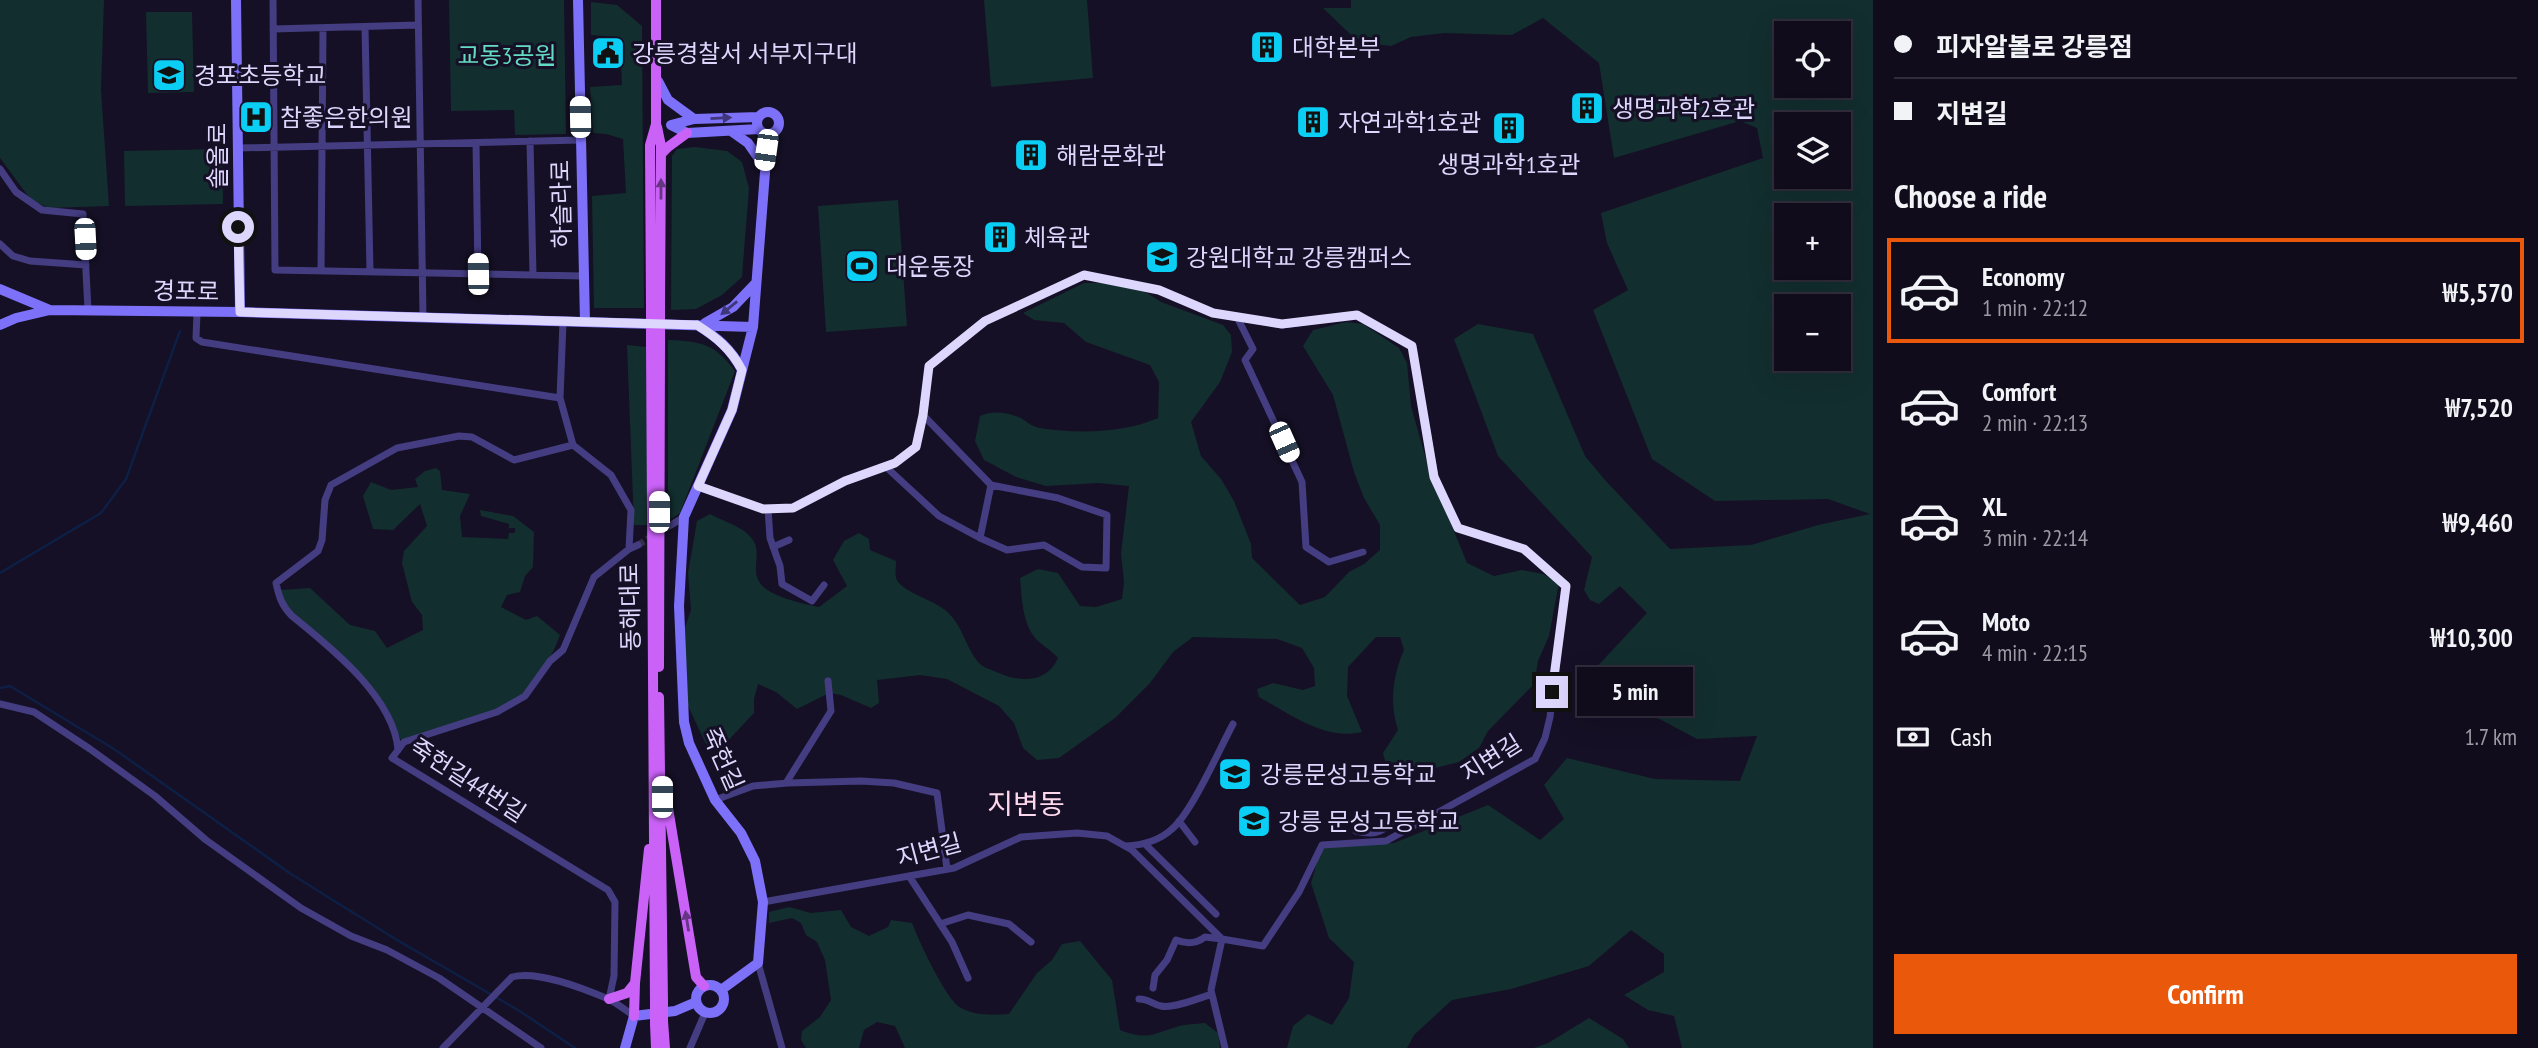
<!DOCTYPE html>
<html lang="en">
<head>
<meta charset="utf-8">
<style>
	body { margin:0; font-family:"PT Sans Narrow","Noto Sans KR",sans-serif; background:#1e1a29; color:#f1f3f6; height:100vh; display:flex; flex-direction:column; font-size:26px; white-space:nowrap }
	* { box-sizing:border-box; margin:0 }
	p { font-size:23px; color:#9c9ba3 }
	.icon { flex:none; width:38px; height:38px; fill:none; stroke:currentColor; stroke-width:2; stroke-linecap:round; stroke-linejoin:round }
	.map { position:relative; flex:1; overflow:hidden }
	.panel { display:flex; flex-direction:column; background:#100c1c; width:665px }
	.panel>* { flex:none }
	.top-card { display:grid; align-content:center; height:154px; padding:0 21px; background:#100c1c }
	.tools { position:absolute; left:1774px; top:21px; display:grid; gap:14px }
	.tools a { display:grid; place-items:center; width:77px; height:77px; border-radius:0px; background:#100c1c; box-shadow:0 7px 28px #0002,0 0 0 2px #302c3b; font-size:35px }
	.end { position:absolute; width:32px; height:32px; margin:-16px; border:9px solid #ddd6fd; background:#111; box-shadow:0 0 0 4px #111 }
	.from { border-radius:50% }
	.bubble { position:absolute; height:49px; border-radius:0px; background:#100c1c; box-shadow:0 7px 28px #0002,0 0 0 2px #302c3b; font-size:23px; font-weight:600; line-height:49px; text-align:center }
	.car { position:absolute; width:21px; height:42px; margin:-21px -10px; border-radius:9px; box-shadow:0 0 5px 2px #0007; background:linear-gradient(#fff 24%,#345 0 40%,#fff 0 76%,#345 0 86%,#fff 0) }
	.top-card b { display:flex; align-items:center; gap:24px; height:66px; font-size:26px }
	.top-card b+b { border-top:2px solid #302c3b }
	.top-card i { width:18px; height:18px; background:#f1f3f6 }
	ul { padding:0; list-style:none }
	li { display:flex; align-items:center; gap:21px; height:105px; margin:0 14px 10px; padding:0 7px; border:4px solid transparent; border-radius:0px }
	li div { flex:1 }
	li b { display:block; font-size:26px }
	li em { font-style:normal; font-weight:600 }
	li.active { border-color:#ea580c }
	li>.icon { width:63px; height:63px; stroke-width:1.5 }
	h2 { padding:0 21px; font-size:32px; line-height:84px }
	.pay { display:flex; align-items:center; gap:18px; height:77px; padding:0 21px; font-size:26px }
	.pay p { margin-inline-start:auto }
	.primary-button { display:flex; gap:14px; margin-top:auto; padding:14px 21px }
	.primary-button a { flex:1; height:80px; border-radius:0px; background:#ea580c; color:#fff; font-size:28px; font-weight:600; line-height:80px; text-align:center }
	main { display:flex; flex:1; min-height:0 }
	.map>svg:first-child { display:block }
	.green { fill:#132e2f; fill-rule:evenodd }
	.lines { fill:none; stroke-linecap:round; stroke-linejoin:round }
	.stream { stroke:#0e1f46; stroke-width:2.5 }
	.street-tunnel { stroke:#332e45; stroke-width:7; stroke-dasharray:7 3.5; stroke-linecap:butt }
	.street { stroke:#443d82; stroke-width:7 }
	.secondary { stroke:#7e71f9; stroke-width:10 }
	.primary { stroke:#ca62f8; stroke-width:10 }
	.primary-bridge { stroke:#ca62f8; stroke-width:10 }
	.oneway { fill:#3f377a }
	.oneway2 { fill:#663584 }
	.route { stroke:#ddd6fd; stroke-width:9 }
	.labels { text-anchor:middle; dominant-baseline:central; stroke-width:6; stroke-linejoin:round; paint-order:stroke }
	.poi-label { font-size:24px; fill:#ddd6fd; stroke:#151025; text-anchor:start }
	.park-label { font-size:24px; fill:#64dbc5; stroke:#151025 }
	.street-label { font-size:24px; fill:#ddd6fd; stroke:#151025 }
	.quarter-label { font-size:28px; fill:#fdd8ed; stroke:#151025 }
</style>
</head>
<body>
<main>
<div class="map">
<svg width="1873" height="1048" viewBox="0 0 1873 1048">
	<rect width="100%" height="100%" fill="#151025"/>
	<path class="green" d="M0,0H104L101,90L109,206L49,208L31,200L0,158Z
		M449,0H564L566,134L515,135L514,110L451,111Z
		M984,0H1087L1093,78L991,87Z
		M1351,0H1873V1048H1682L1674,1016L1648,1010L1624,995L1664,972V954L1631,930L1589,966L1511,989L1452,1000L1414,1035L1407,1048H1287L1293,1026L1308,1014L1332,1025L1349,998L1354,962L1329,938L1311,883L1322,845L1394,843L1488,805L1540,840L1564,819L1544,785L1567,758L1655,779L1740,781L1757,736L1697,739L1620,698L1593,671L1647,613L1620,586L1599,604L1590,600L1584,590L1592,557L1498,456L1454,339L1478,324L1533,334L1585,456L1605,480L1670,549L1751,545L1818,525L1870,514L1828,499L1715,501L1652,459L1593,310L1628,290L1607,243L1601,213L1763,158L1757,128L1740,121L1614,158L1599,63L1543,18L1512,35L1444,33L1411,37L1391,46L1368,43L1351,35L1323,8H1351ZM1787,33H1839V86H1787ZM1787,124H1839V177H1787ZM1787,215H1839V268H1787ZM1787,306H1839V359H1787Z
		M591,2L617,5L642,26L644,308H594L592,196L626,193L623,139L606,134L593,133L590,87L622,85L620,37L591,35Z
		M146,12H192L194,92L148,93Z
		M695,147L727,151L742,162L749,188L742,277L722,295L696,309L671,310L672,156L677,149Z
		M222,149L223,204L125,206L124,151Z
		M898,200L907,326L826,332L818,206Z
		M1084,283H1102L1144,291L1161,302L1223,325L1231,335L1232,352L1220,382L1191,422L1201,456L1221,479L1234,501L1251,544L1252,558L1300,605L1325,597L1349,572L1364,564L1380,550V525L1364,498L1354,472L1333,395L1303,346L1313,330L1346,322L1363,324L1399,348L1407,363L1411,406L1429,470L1467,563L1494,576L1522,570L1543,574L1559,583L1549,636L1538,661L1534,684L1488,731L1479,748L1459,762L1435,768L1417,767L1401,770L1386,764L1383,753L1398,730C1389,703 1393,675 1404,650L1400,637H1376L1348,667L1347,696L1362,732C1325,741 1290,714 1259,697L1257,689L1273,683L1303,690L1315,686L1314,668L1302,648L1277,639L1193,637L1173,652L1150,683L1115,718L1059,758L1037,760L1023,748L1014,723L999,706L947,679L920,675L877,680L879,703L871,708L841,695L829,693L797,709L776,692L758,684L754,699V713L723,746L712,751L705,742L687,704L684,630L691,610L688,573L697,521L710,514C724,522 749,528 755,544C759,553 754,567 757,577C762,596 802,603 819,607L847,586L833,560L844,541L859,533L869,539L870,550L896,561C896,566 895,573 896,578C900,591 933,600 945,610C963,624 965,648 980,664C983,667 989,669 994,671C1017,682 1046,685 1058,658C1051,650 1043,646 1036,639C1022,623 1022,598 1020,578L1038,569L1058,573L1080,606L1096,607L1122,599L1124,582L1121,554L1129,486L1099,483L1046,486L1016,477L984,460L975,441L980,416C992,410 1008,412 1021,418C1027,422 1033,427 1040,428C1076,434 1124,433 1158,418L1159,382L1150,365L1086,342L1064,323L1034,320L1023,313Z
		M668,340C701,341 715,344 735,371L680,513L668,521Z
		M627,345L646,347L649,525H634Z
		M436,468L440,471L442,490L470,494L460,516L462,537L508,539L509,533H515V528H509V524L481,516L480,510L513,516L534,532L533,567L525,576L520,592L507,595L501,607L526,620L537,616L560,635C553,655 538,681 523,695C498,717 434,730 401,740L372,689L284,607L281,590L310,588L350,625L375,631L387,648L423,630L422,615L412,602L402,563L404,551L427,526L420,504L393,530L373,529L363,496L371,482L391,490L418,487L415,479L425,471Z
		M789,907L811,913L841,910L851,927L869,936L888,927L891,920L912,923C919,941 946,1000 961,1008C976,1016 993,1015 1009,1014L1037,973L1052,960L1062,944L1080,941L1112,980L1120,1030C1146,1040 1151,1035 1176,1027C1185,1024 1195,1024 1205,1023L1218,1033L1220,1048H905L895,1026L877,1022L864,1030L859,1048H806L801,1040L802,1031L820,1017L831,1000L825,960L817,942L806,935L801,923L792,918L769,923V912Z
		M1589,1018L1623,1039L1629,1048H1534L1548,1043Z"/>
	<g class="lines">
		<path class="stream" d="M0,573L101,513L126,479L180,331
			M0,688L10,686L114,749L291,874L397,940L518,1010L575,1048"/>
		<path class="street-tunnel" d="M638,545L671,525"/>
		<path class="street" d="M273,0L275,270L583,276
			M418,0L423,317
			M365,27L370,272
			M273,29L418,25
			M530,141L533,275
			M476,143L478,274
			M238,148L581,140
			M0,169L16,192L42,210L83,214L88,310
			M0,244L13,256L30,261L86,265
			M321,271L323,28
			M197,313L196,338L202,342L560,398
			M1237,317L1253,349L1245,360L1302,482L1306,547L1329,562L1363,552
			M563,322L560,398L573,445L611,475L631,510L629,549
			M885,466L939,516L980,538L1007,550L1044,545L1082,567L1106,568L1107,515L1058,498L991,485L923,415
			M698,486L763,509L793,508L845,481L895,463L916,447L923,415L929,366L985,321L1084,275L1159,290L1213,313L1282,325L1357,315L1412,346L1435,477L1458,528L1523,549L1566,586L1550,717L1545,738L1535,759L1386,841L1322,845L1299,892L1263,946L1222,939L1132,850L1107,836L1077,833L1021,837L954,868L763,902
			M768,509L770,538L780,566L782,584L812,601L824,585
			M671,525L684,517
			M980,538L991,485
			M773,547L789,540
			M0,704L34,712L90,749L155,796L206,840L301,908L351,936L387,950L439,978L541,1048
			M398,750C394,697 330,647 292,616C282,606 279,597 276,583L318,551L322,540L325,500L331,485L397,448L459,436L472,437L514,460L573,445
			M786,783L831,711L828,681
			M715,800L753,786L788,783L861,781L894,783L937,793L947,869
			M1179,821L1195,842
			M1356,831C1375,836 1381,832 1396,821L1401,824L1399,833
			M1146,845L1216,914
			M1126,846C1143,845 1159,841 1172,829C1192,812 1219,750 1233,724
			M909,876L952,942L968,978
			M940,924L968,915L1009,924L1031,942
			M758,963L782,1048
			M1153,988L1155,975L1167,960L1176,940C1186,944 1196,944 1205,937L1222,939L1211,990L1225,1048
			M609,999L614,976L615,902L608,890L392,758L404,742L497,712L525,696L550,661L563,650L594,577L629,549L638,545
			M1139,999C1149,999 1152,1004 1161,1006C1172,1009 1200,998 1212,994
			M443,1048L512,977C537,970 582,988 606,998C616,1002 625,1010 634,1016
			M690,1048L705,1013"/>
		<path class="secondary" d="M236,0L240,312
			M578,0L585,322
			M658,81L668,100L694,119
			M757 123a11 11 0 1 1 22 0a11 11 0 1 1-22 0Z
			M759,129L687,133L671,125L694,119L759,117
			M731,131L748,143L764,166
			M0,289L50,310
			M705,323L733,307L756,283
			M0,325L16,318L50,310L240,312L753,327
			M697,325C717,337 731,349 742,370
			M696 999a14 14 0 1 1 28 0a14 14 0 1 1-28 0Z
			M721,990L758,963L763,902L755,861L741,833L715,800L689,743L684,722L679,606L684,517L732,410L753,327L768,134
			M625,1048L634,1016L675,1011L696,1002"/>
		<path class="primary" d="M657,127L661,146L660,306
			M661,154L668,147L687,133
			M651,306L650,145L656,124V0
			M651,345L655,1005
			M659,667L660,345
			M659,697L663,1002
			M667,802L696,977L704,986
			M609,999L627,993L635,983
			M634,1016L635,983L649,849
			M663,1021L665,1048
			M655,1024L656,1048"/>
		<path class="primary-bridge" d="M651,306V345
			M660,345V306
			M663,1002V1021
			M655,1024V1005"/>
	</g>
	<defs><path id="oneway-solid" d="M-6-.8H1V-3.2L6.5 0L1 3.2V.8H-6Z" transform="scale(1.75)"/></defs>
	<g class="oneway">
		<use href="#oneway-solid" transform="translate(721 118) rotate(-3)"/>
		<use href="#oneway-solid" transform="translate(729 308) rotate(141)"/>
	</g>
	<g class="oneway2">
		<use href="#oneway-solid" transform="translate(661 189) rotate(-90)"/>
		<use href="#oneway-solid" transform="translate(687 921) rotate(-99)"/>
	</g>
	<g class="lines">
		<path class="route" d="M238,227L240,312L697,325C716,337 731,349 742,370L732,410L698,486L763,509L793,508L845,481L895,463L916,447L923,415L929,366L985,321L1084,275L1159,290L1213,313L1282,324L1357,315L1412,346L1434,477L1458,528L1524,549L1566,586L1552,692"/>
	</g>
	<defs>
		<g id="building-square" transform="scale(1.75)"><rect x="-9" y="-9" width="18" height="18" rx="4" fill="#0bcef5" stroke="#151025"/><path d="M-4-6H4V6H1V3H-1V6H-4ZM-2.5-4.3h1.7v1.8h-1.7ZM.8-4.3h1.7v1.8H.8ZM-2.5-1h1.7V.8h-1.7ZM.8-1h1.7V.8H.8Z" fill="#111"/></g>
		<g id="civic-square" transform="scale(1.75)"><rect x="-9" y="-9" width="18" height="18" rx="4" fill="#0bcef5" stroke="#151025"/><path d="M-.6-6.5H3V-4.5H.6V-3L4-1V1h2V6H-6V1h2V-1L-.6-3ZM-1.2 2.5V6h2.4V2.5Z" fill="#111"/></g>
		<g id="school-square" transform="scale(1.75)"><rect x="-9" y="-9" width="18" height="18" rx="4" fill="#0bcef5" stroke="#151025"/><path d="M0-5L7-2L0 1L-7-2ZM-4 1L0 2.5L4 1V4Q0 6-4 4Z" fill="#111"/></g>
		<g id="hospital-square" transform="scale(1.75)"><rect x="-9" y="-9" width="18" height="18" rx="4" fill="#0bcef5" stroke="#151025"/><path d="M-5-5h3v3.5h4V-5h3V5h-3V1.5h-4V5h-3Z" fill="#111"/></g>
		<g id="university-square" transform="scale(1.75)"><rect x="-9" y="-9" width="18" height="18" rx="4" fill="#0bcef5" stroke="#151025"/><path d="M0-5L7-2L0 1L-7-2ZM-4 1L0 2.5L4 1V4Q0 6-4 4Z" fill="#111"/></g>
		<g id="stadium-square" transform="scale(1.75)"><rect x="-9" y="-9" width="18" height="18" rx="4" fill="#0bcef5" stroke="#151025"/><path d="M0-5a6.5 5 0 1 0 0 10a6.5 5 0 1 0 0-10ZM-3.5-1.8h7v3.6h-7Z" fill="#111"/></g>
	</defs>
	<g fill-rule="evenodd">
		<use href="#building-square" x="1267" y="47"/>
		<use href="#civic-square" x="608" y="53"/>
		<use href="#school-square" x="169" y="75"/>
		<use href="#building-square" x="1587" y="108"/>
		<use href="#hospital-square" x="256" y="117"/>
		<use href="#building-square" x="1313" y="122"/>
		<use href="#building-square" x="1509" y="128"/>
		<use href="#building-square" x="1031" y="155"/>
		<use href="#building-square" x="1000" y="237"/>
		<use href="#university-square" x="1162" y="257"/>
		<use href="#stadium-square" x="862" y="266"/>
		<use href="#school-square" x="1235" y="774"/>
		<use href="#school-square" x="1254" y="821"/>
	</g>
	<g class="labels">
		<g class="poi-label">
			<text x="1292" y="47">대학본부</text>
			<text x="632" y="53">강릉경찰서 서부지구대</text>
			<text x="194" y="75">경포초등학교</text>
			<text x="1612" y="108">생명과학2호관</text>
			<text x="280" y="117">참좋은한의원</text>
			<text x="1338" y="122">자연과학1호관</text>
			<text x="1056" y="155">해람문화관</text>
			<text x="1509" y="164" text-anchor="middle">생명과학1호관</text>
			<text x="1024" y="237">체육관</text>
			<text x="1186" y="257">강원대학교 강릉캠퍼스</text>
			<text x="886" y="266">대운동장</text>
			<text x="1260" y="774">강릉문성고등학교</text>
			<text x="1278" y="821">강릉 문성고등학교</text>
		</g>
		<g class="park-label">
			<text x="507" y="55">교동3공원</text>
		</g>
		<g class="street-label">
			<text transform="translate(217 156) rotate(-90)">솔올로</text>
			<text transform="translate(561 204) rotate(-91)">하슬라로</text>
			<text transform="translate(186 291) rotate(1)">경포로</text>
			<text transform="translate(630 607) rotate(-91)">동해대로</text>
			<text transform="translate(1491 758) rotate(-32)">지변길</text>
			<text transform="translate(723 759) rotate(66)">죽헌길</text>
			<text transform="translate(468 780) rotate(33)">죽헌길44번길</text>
			<text transform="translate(929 850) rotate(-15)">지변길</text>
		</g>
		<g class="quarter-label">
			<text x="1026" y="803">지변동</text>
		</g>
	</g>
</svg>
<div class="tools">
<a><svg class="icon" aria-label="locate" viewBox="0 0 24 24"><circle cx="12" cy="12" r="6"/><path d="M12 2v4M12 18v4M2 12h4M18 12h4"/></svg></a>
<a><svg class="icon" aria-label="layers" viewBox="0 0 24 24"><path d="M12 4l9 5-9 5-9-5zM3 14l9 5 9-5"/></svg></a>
<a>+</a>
<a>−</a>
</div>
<i class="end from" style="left:238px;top:227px"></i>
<i class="end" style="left:1552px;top:692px"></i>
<div class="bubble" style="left:1577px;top:667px;width:116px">5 min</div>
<i class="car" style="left:580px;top:117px;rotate:359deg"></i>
<i class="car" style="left:766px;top:150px;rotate:188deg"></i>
<i class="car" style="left:85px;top:239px;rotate:177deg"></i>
<i class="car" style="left:478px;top:274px;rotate:359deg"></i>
<i class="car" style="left:1284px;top:442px;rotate:156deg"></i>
<i class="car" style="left:659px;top:512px;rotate:0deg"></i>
<i class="car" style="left:662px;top:797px;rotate:0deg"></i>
</div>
<section class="panel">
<div class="top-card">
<b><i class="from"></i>피자알볼로 강릉점</b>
<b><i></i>지변길</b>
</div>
<h2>Choose a ride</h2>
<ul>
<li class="active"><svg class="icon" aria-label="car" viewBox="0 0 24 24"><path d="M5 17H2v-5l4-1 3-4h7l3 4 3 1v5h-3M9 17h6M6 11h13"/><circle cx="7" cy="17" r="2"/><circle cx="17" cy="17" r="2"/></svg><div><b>Economy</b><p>1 min · 22:12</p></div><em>₩5,570</em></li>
<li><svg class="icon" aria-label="car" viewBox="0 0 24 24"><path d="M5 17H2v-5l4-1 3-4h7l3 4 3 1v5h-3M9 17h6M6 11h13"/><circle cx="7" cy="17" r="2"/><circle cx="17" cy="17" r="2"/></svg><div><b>Comfort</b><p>2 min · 22:13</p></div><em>₩7,520</em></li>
<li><svg class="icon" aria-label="car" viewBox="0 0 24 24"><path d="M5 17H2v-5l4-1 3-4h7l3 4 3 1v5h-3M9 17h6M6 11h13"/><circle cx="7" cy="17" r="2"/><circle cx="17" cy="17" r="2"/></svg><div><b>XL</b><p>3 min · 22:14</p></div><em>₩9,460</em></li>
<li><svg class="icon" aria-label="car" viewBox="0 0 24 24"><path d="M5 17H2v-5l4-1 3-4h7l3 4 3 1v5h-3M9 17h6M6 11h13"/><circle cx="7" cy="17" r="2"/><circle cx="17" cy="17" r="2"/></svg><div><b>Moto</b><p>4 min · 22:15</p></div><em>₩10,300</em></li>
</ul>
<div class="pay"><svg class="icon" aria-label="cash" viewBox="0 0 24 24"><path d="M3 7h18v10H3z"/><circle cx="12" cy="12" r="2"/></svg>Cash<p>1.7 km</p></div>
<div class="primary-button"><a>Confirm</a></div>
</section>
</main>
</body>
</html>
